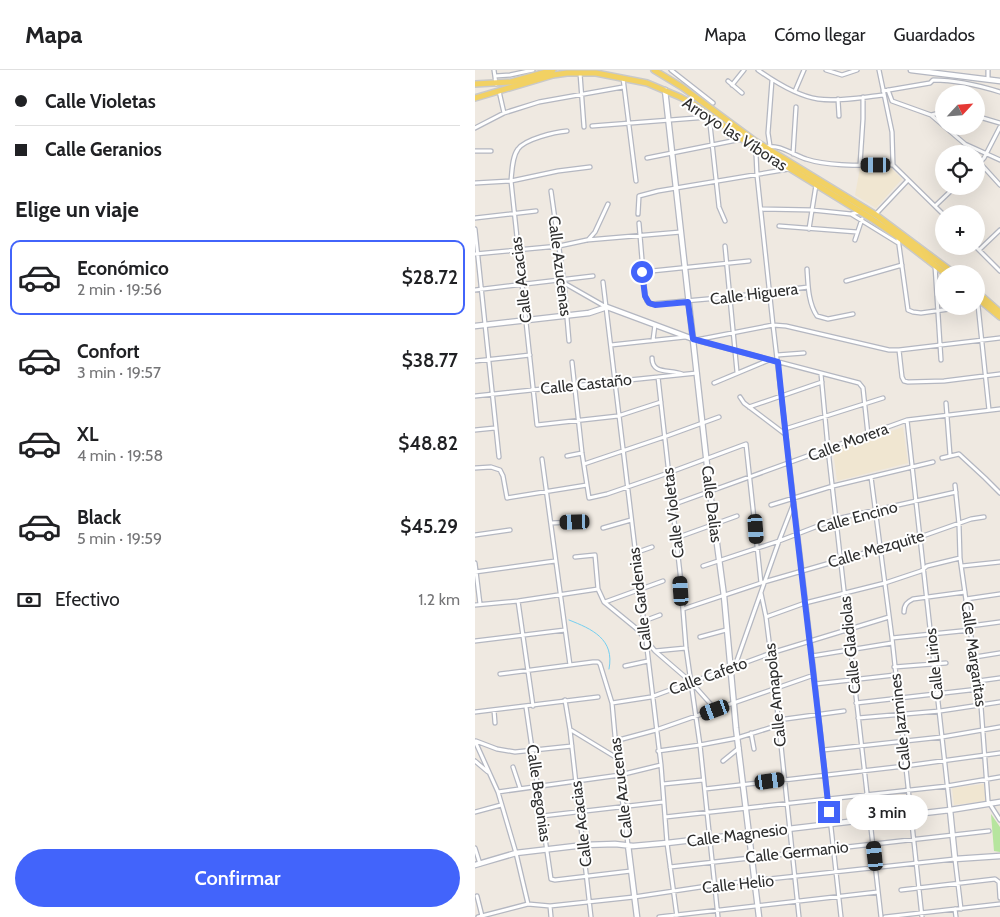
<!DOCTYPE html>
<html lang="es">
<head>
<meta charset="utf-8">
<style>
	body { margin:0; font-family:Cabin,sans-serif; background:#f2f2f2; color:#202124; height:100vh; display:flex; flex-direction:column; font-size:19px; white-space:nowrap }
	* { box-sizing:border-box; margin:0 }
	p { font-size:16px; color:#757577 }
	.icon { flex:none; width:28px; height:28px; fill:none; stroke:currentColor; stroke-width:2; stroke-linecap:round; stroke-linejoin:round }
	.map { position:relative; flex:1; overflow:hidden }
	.side { display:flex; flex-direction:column; background:#fff; width:475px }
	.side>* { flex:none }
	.guide { display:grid; align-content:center; height:110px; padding:0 15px; background:#fff }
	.needle { width:32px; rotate:64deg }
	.tools { position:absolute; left:460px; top:15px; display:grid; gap:10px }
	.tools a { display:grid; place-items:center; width:50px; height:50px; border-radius:50%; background:#fff; box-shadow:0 5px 20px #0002; font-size:25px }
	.end { position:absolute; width:22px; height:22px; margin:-11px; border:6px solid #4264fb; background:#fff; box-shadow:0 0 0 2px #fff }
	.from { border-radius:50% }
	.bubble { position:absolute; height:35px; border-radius:18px; background:#fff; box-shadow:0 5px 20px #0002; font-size:16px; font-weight:600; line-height:35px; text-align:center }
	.car { position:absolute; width:15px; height:30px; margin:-15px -8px; border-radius:6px; box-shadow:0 0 4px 1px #0007; background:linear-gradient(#222 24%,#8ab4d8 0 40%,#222 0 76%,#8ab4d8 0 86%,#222 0) }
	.guide b { display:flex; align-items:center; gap:18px; height:48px; font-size:19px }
	.guide b+b { border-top:1px solid #e0e0e0 }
	.guide i { width:12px; height:12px; background:#202124 }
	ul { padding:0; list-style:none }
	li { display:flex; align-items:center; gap:15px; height:75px; margin:0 10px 8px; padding:0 5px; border:2px solid transparent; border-radius:10px }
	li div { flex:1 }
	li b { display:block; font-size:19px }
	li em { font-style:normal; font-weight:600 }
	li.selected { border-color:#4264fb }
	li>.icon { width:45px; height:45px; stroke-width:1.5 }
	h2 { padding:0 15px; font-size:22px; line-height:60px }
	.pay { display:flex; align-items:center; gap:12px; height:55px; padding:0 15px; font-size:19px }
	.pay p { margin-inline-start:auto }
	.action { display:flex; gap:10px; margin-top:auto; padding:10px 15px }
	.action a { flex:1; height:58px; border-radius:30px; background:#4264fb; color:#fff; font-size:20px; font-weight:600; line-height:58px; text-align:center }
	header { display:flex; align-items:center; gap:30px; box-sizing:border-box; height:70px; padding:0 25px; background:#fff; border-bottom:1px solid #e0e0e0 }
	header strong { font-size:24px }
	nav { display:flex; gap:28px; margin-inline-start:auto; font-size:18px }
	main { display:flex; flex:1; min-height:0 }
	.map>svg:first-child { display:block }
	.education { fill:#f0e6d1 }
	.green { fill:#b6e59e }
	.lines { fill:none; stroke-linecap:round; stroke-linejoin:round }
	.stream { stroke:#75cff0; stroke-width:1 }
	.minor-casing { stroke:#b4b7c1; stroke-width:5.5 }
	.tertiary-casing { stroke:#b4b7c1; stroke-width:7 }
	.primary-casing { stroke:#c9c9c9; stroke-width:8 }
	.minor { stroke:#fff; stroke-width:3 }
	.tertiary { stroke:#fff; stroke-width:4.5 }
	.primary { stroke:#f2d163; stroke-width:5 }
	.route { stroke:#4264fb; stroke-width:6 }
	.labels { text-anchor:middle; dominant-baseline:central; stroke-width:4; stroke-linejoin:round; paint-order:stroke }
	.street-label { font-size:16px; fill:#2e2e2e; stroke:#fff }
</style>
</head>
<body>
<header>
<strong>Mapa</strong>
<nav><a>Mapa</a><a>Cómo llegar</a><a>Guardados</a></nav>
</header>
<main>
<section class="side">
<div class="guide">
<b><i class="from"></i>Calle Violetas</b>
<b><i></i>Calle Geranios</b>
</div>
<h2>Elige un viaje</h2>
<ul>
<li class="selected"><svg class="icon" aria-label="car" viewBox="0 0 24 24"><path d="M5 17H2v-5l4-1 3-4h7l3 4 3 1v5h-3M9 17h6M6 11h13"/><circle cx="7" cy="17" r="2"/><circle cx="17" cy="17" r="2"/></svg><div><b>Económico</b><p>2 min · 19:56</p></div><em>$28.72</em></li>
<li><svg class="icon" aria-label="car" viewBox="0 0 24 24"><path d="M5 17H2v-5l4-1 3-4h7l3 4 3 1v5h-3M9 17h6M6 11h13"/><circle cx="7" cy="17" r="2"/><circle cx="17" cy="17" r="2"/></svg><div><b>Confort</b><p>3 min · 19:57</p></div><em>$38.77</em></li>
<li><svg class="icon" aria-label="car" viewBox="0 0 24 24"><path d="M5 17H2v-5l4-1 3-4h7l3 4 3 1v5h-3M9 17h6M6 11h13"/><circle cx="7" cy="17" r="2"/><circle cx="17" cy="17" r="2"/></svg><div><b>XL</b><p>4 min · 19:58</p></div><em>$48.82</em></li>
<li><svg class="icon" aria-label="car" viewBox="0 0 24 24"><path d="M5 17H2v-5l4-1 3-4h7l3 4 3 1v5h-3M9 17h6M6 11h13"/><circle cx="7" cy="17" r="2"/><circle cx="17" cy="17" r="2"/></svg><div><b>Black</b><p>5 min · 19:59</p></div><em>$45.29</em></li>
</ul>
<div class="pay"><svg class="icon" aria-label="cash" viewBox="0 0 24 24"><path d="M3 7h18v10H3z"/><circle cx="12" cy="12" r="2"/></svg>Efectivo<p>1.2 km</p></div>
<div class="action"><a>Confirmar</a></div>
</section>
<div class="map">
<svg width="525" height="847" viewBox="0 0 525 847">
	<rect width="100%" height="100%" fill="#efe9e1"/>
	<path class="education" d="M385,98H416L427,109L401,138L380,125Z
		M428,357L433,393L362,411L358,381Z
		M509,714L511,731L479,735L477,718Z"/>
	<path class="green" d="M516,744L525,757V782L519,781Z"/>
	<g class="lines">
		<path class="stream" d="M94,550C117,559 140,569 134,599"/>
		<g class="minor-casing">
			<path id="minor" d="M19,0L21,14
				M196,0L238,33
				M283,0C300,12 322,26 343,29C364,32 388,27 409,25
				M351,0L367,5L382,0
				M404,0L417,62L418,95
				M513,0V9
				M105,3L109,57
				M20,6L35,5L58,0
				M148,8L161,111
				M253,11L267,23
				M257,15L269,0
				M413,20L417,31L456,45L490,74L525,90
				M24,21L29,43
				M320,21L329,0
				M408,21L455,13L458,10C481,10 503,15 525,22
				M363,29L364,46
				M234,45L244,137L250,151
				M456,45L469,42
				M501,46L525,53
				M117,56L234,47
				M0,58L29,43L64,32L148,17
				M92,61C80,62 50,69 43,79C37,87 37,101 36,111L62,355L143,346L186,332
				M295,76L293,63L297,10
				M291,77C305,74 318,85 331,89C355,97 393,95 418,95L469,145
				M285,79L281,84L282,105L298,255L337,586L366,847
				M0,81H16
				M318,84L321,37
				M172,88L267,69
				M505,93L525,115
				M385,95L388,49V27
				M501,97L509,88L525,57
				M0,113L36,111L83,101L115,97
				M76,121L89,213L94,271
				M460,136L481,116
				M287,139L337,140L376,144L385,142
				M163,144L164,126L183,121L314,99
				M376,144L423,173
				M400,145L433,110
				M0,148L61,141
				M164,153L170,226L172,231L176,234L255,227L333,217
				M304,156L382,162
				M0,159L24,387
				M334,159L341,115
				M423,168L433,240L438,242L446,243L496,236
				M113,170L120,162L133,134
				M380,170L387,149
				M250,176L262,302
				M500,176L525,201
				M504,180L525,160
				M0,184L84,176L112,170L206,162
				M460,196L466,290
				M332,199C333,214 333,233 342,246L353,249L378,244
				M167,202L274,191
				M371,211L427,195
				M128,212L186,695L192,773L202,847
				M89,213L131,237
				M0,220L118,206
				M503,235L514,340
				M178,270L180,255
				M221,270L298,255L311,256L414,280H424L525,268
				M224,271L384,313L388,318L393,365
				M136,275L210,267
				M424,280L427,307L429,311L433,312L469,311L525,304
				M302,285L329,283
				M177,288C177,305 195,299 207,304
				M0,291L55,285
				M97,292L107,383L114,428L132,424L193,403L271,374L286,513
				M346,304L353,379L406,847
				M183,307L205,503L211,578L225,675L243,847
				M239,313L294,290
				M0,326L222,303
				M265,327L269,333L310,364
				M471,333L475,385
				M274,337L347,312
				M432,350L475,740
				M310,359L408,328
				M0,360L20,358
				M92,386L107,383
				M467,388L484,384L510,408L525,423
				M67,389L95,595
				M109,394L189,367L244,347
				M0,398L16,397L25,400L28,406L32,428L112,415
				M396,407L417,568L447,847
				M480,415L484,454L485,488L506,636L513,731L525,750
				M197,435L432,350L525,339
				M296,435L358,416L458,392
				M76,453L100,452
				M128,458L156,450
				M0,465L35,460
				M201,468L262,446
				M160,483L177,477
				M100,487L120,485L123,519L129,532L162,559L180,581L216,612L240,639
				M0,493L5,534
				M228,496L304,471L361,449L481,422
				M487,496L525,492
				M0,502L80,491
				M286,523L291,547L300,618L324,847
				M491,529L525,524
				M43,531L58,636
				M130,532L188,511
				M0,535L43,531L123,519
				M208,539L289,512L445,467L496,449L509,447
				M429,542C429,535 432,532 438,529L490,522
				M291,547L330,533L410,513L446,501L452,496L485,488
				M169,551L185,545
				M495,556L525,552
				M225,567L251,560
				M417,568L496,560
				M0,571L90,560
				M180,581L211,578
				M337,586L417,573
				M500,587L525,583
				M150,596L173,591
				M260,596L304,471L318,435
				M419,597L471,593
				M25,604L118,592H123L125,594L137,633L142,688L153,775
				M503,611L525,608
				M340,614L420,605
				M90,630L95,660L116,847
				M137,633L176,627L296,583L414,547
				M381,633L504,619
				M51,637L76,809L80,810L156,801
				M19,640L20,653
				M0,642L123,627
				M383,648L465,641L525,632
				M303,650L369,641
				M96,660L142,688
				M276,663L279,679
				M0,671L23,722L41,783L53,834
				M1,671L22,679L40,682L97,676
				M140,671L181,660L339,605
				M348,680L467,667L525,657
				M183,681L225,675L262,668L304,655
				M0,691L13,702
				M248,691L264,678
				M38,697L45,718
				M188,714L228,710
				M230,719L430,696L525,683
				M23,722L145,705L186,695
				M0,742L26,735
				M67,746L188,732
				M190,747L472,716L525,707
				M0,778L5,794
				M195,797L514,761
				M426,820L520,809L524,812L525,828
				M2,826L7,846
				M75,836L76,847
				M480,839L481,847
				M3,847L53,834L75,836L159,827L239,815L480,789L486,839
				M184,847L403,822
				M410,847L525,834"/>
		</g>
		<g class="tertiary-casing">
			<path id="tertiary" d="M436,0L525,11
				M190,20L235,422L249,526L261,658L284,847
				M0,256L114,243L132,237L218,269
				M475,740L480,789L525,786
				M153,775L162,847
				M0,795L41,783L109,775L140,774L158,776L192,773L475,740L525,732"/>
		</g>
		<g class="primary-casing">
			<path id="primary" d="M179,0L207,17L280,71L401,145L480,204
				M0,14L36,12L78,0
				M0,28L78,5L92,3H121L172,13L205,27L220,35L267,69L397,149L423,167L471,204
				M501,221L525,242
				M501,227L525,247"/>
		</g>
		<use href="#minor" class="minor"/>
		<use href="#tertiary" class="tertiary"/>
		<use href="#primary" class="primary"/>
	</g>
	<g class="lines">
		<path class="route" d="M167,202L170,226L174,233L180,235L213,232L218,269L303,292C318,442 338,592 354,742"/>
	</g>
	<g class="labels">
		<g class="street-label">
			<text transform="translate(260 64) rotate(33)">Arroyo las Víboras</text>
			<text transform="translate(85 196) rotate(83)">Calle Azucenas</text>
			<text transform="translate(46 210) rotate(-97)">Calle Acacias</text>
			<text transform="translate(279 224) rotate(-7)">Calle Higuera</text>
			<text transform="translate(111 314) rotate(-6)">Calle Castaño</text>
			<text transform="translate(373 372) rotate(-20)">Calle Morera</text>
			<text transform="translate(237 434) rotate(83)">Calle Dalias</text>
			<text transform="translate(198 443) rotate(-97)">Calle Violetas</text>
			<text transform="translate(382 447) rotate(-15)">Calle Encino</text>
			<text transform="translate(401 479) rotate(-16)">Calle Mezquite</text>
			<text transform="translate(165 529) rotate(-97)">Calle Gardenias</text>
			<text transform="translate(375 575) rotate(-96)">Calle Gladiolas</text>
			<text transform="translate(499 584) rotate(82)">Calle Margaritas</text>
			<text transform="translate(459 594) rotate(-96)">Calle Lirios</text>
			<text transform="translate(233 606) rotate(-20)">Calle Cafeto</text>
			<text transform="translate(300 625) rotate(-96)">Calle Amapolas</text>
			<text transform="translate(425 652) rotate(-96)">Calle Jazmines</text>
			<text transform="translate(146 718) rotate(-97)">Calle Azucenas</text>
			<text transform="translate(64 723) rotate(82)">Calle Begonias</text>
			<text transform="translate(106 754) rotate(-97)">Calle Acacias</text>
			<text transform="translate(262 765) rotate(-7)">Calle Magnesio</text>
			<text transform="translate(322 782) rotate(-6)">Calle Germanio</text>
			<text transform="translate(263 814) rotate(-6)">Calle Helio</text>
		</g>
	</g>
</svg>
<div class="tools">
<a><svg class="needle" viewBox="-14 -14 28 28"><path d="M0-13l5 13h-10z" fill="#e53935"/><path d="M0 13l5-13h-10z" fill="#757577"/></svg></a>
<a><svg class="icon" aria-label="locate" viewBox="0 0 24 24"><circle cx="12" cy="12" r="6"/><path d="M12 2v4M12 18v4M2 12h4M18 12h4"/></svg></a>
<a>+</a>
<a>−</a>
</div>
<i class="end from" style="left:167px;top:202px"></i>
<i class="end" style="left:354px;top:742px"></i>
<div class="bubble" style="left:371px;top:725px;width:82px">3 min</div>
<i class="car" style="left:401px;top:95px;rotate:270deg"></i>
<i class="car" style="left:100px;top:452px;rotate:268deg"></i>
<i class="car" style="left:281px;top:459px;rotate:176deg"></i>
<i class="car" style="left:206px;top:521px;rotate:356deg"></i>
<i class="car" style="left:240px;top:640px;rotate:250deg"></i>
<i class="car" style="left:295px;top:711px;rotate:82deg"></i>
<i class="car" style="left:400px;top:786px;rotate:354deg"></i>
</div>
</main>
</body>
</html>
